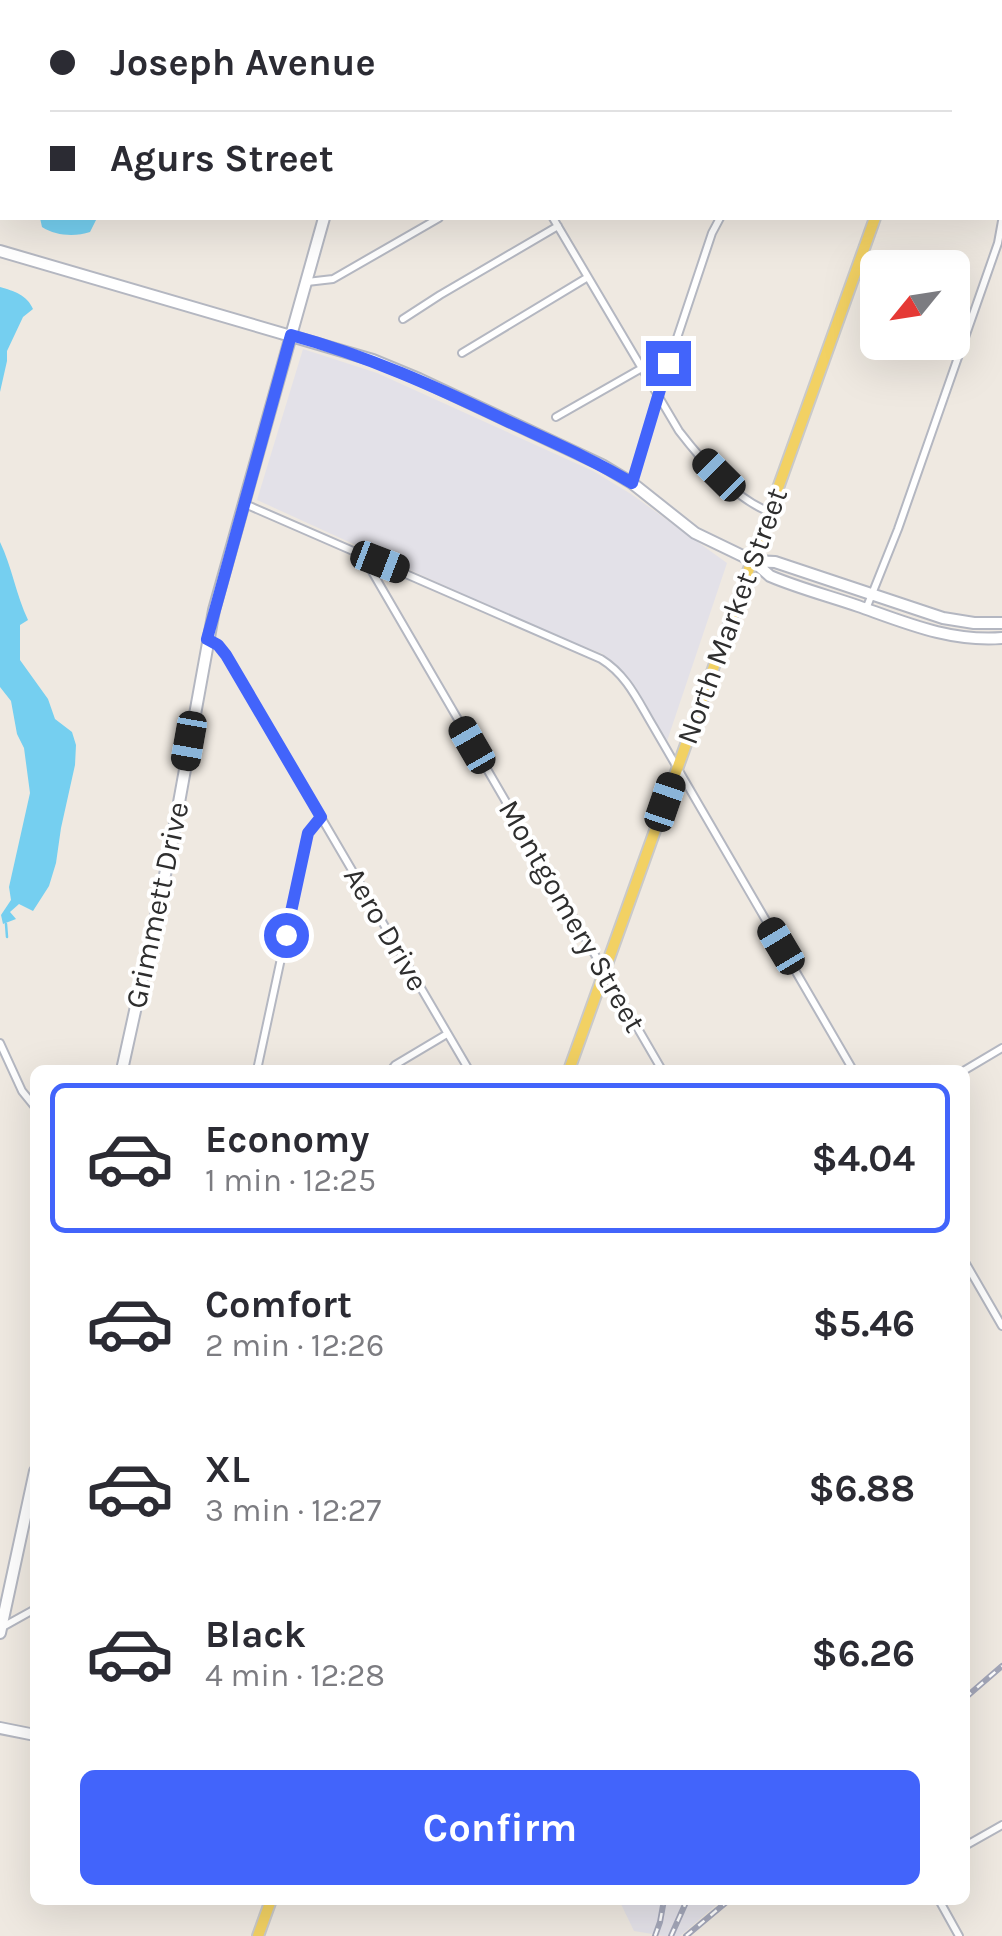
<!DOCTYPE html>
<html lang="en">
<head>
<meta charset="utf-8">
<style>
	body { margin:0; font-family:Karla,sans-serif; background:#f7f7f7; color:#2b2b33; height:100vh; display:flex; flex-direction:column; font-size:38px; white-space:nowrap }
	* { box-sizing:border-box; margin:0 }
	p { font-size:32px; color:#7c7c81 }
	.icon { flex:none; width:55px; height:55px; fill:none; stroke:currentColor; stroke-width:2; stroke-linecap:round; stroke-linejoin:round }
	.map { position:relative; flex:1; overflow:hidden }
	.drawer { position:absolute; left:30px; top:1065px; width:940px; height:840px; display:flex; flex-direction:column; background:#fff; border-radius:15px; box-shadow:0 10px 40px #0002 }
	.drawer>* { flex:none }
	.banner { position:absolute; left:0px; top:0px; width:1002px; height:220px; box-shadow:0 10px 40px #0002; display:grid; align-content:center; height:220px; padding:0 50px; background:#fff }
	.needle { width:65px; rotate:240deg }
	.tools { position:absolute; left:860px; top:250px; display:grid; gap:20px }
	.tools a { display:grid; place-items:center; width:110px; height:110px; border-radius:15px; background:#fff; box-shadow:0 10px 40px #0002; font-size:50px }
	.end { position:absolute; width:45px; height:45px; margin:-22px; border:12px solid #4264fb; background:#fff; box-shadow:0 0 0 5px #fff }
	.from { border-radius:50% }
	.car { position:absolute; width:30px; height:60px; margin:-30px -15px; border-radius:12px; box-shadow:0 0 8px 2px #0007; background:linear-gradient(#222 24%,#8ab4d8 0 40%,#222 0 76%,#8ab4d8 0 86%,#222 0) }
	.banner b { display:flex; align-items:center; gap:35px; height:95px; font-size:38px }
	.banner b+b { border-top:2px solid #e1e1e2 }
	.banner i { width:25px; height:25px; background:#2b2b33 }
	ul { padding:18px 0 0; list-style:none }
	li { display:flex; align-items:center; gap:30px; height:150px; margin:0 20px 15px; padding:0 30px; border:5px solid transparent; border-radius:15px }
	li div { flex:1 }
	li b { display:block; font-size:38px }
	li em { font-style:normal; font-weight:700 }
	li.current { border-color:#4264fb }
	li>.icon { width:90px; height:90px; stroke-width:1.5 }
	.button { display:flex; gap:20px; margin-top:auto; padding:20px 50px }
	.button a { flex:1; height:115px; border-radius:15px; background:#4264fb; color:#fff; font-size:40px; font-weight:700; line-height:115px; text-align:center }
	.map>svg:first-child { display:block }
	.industrial { fill:#e3e1e8 }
	.water { fill:#75cff0 }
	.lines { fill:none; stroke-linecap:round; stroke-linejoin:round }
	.stream { stroke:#75cff0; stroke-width:2.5 }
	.street-casing { stroke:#b4b7c1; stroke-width:10 }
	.secondary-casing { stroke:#b4b7c1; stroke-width:14 }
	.primary-casing { stroke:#c9c9c9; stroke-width:14 }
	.street { stroke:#fff; stroke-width:6 }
	.secondary { stroke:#fff; stroke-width:10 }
	.primary { stroke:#f2d163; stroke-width:10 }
	.rail-casing { stroke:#a3a6b8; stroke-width:6 }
	.rail { stroke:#fff; stroke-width:2.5; stroke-dasharray:8; stroke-linecap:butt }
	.route { stroke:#4264fb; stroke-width:12 }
	.labels { text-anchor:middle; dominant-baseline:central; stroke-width:8; stroke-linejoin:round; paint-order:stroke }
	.street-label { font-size:30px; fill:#2e2e2e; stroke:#fff }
</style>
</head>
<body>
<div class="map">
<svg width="1002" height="1936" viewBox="0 0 1002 1936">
	<rect width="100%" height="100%" fill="#efe9e1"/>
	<path class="industrial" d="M303,349L377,373L593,471L631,494L727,563L667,741L625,677L603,654L542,630L257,500Z
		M619,1900H722L680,1936H664L634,1931Z"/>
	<path class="water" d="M40,218H97L90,232C75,237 56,236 42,227Z
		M0,287C14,291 27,295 33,309L23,317L7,351V361L0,392Z
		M0,542C12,567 16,595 28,620L20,625V660L48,699L55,719L72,732L76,745L75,765L61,828L56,863L49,886L33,911L19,904L10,912L16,919L3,924L1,915L11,900L9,887L30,793L24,748L17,734L11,701L0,687Z"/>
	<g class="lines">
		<path class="stream" d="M6,924L7,937"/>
		<g class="street-casing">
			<path id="street" d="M425,0L426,2
				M616,0L618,2
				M878,0L880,2
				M822,2L827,0
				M1000,53L1002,52
				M553,218L679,431C702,461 735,499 770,512
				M307,282L333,279L439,218
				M403,319L440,295L558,226
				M462,353L588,277
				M556,417L642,368
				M632,483L658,395L712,233L720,218
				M245,504L601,659C627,675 638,701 653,726L853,1070
				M363,556L662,1070
				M866,609L898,529L998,243L1002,221
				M209,640L218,645L226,655L469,1070
				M0,1043L22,1091L35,1107
				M257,1070L308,833L321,817
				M391,1070L395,1065L447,1034
				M965,1070L1002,1048
				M965,1262L1002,1326
				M1,1628L35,1609
				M965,1846L1002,1825
				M939,1900L959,1936"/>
		</g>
		<g class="secondary-casing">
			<path id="secondary" d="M305,0L306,2
				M157,2L162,0
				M334,2L338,0
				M0,37H2
				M0,201L2,200
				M0,251L373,360L419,379L602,465L632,483L695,533L753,561L770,576C798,588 829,596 858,606C906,623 950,642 1002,638
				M754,561L775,562L943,618L974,623H1002
				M122,1070L170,852L214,610L324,218
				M0,1633L35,1471
				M0,1728L35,1735"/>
		</g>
		<g class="primary-casing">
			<path id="primary" d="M952,2L953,0
				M569,1070L875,218
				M258,1936L271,1900"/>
		</g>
		<use href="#street" class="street"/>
		<use href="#secondary" class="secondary"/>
		<use href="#primary" class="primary"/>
		<g class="rail-casing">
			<path id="rail" d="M965,1698L1002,1666
				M655,1936L660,1922L664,1900
				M671,1936L687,1900
				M686,1936L729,1900"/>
		</g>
		<use href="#rail" class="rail"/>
	</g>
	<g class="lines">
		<path class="route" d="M286,935L308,833L321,817L226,655L218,645L207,639L291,335C368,356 436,387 507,421C550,441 592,459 632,483L668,363"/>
	</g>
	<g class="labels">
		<g class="street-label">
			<text transform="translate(732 616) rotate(-70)">North Market Street</text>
			<text transform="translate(157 905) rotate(-78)">Grimmett Drive</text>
			<text transform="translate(572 916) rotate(60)">Montgomery Street</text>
			<text transform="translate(386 929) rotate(60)">Aero Drive</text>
		</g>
	</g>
</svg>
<div class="tools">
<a><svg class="needle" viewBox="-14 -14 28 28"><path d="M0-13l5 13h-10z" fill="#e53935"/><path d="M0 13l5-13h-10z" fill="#7c7c81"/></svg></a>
</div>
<i class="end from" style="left:286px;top:935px"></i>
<i class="end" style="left:668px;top:363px"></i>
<i class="car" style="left:719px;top:475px;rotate:315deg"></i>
<i class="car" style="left:380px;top:562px;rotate:111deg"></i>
<i class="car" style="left:189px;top:741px;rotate:190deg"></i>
<i class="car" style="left:472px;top:745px;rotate:330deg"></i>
<i class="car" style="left:665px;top:802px;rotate:19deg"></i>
<i class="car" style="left:781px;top:946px;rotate:329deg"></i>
<div class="banner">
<b><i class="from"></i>Joseph Avenue</b>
<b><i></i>Agurs Street</b>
</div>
<section class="drawer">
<ul>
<li class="current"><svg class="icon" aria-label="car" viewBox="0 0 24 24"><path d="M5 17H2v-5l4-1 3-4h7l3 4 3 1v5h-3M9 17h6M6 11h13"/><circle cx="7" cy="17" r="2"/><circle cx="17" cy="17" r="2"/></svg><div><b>Economy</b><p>1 min · 12:25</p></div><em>$4.04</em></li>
<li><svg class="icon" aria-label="car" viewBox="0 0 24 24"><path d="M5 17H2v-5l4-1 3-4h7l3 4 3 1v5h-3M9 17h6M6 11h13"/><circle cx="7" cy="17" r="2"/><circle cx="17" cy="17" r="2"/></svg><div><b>Comfort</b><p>2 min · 12:26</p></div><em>$5.46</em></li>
<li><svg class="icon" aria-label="car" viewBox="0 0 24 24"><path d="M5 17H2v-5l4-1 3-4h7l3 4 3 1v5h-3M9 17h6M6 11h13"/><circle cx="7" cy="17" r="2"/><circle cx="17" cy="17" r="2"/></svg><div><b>XL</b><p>3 min · 12:27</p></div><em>$6.88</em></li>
<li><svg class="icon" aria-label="car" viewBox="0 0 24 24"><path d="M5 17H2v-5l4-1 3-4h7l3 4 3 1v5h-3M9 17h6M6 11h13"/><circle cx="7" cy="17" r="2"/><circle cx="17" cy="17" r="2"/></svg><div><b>Black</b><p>4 min · 12:28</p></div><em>$6.26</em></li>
</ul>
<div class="button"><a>Confirm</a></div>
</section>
</div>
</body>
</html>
